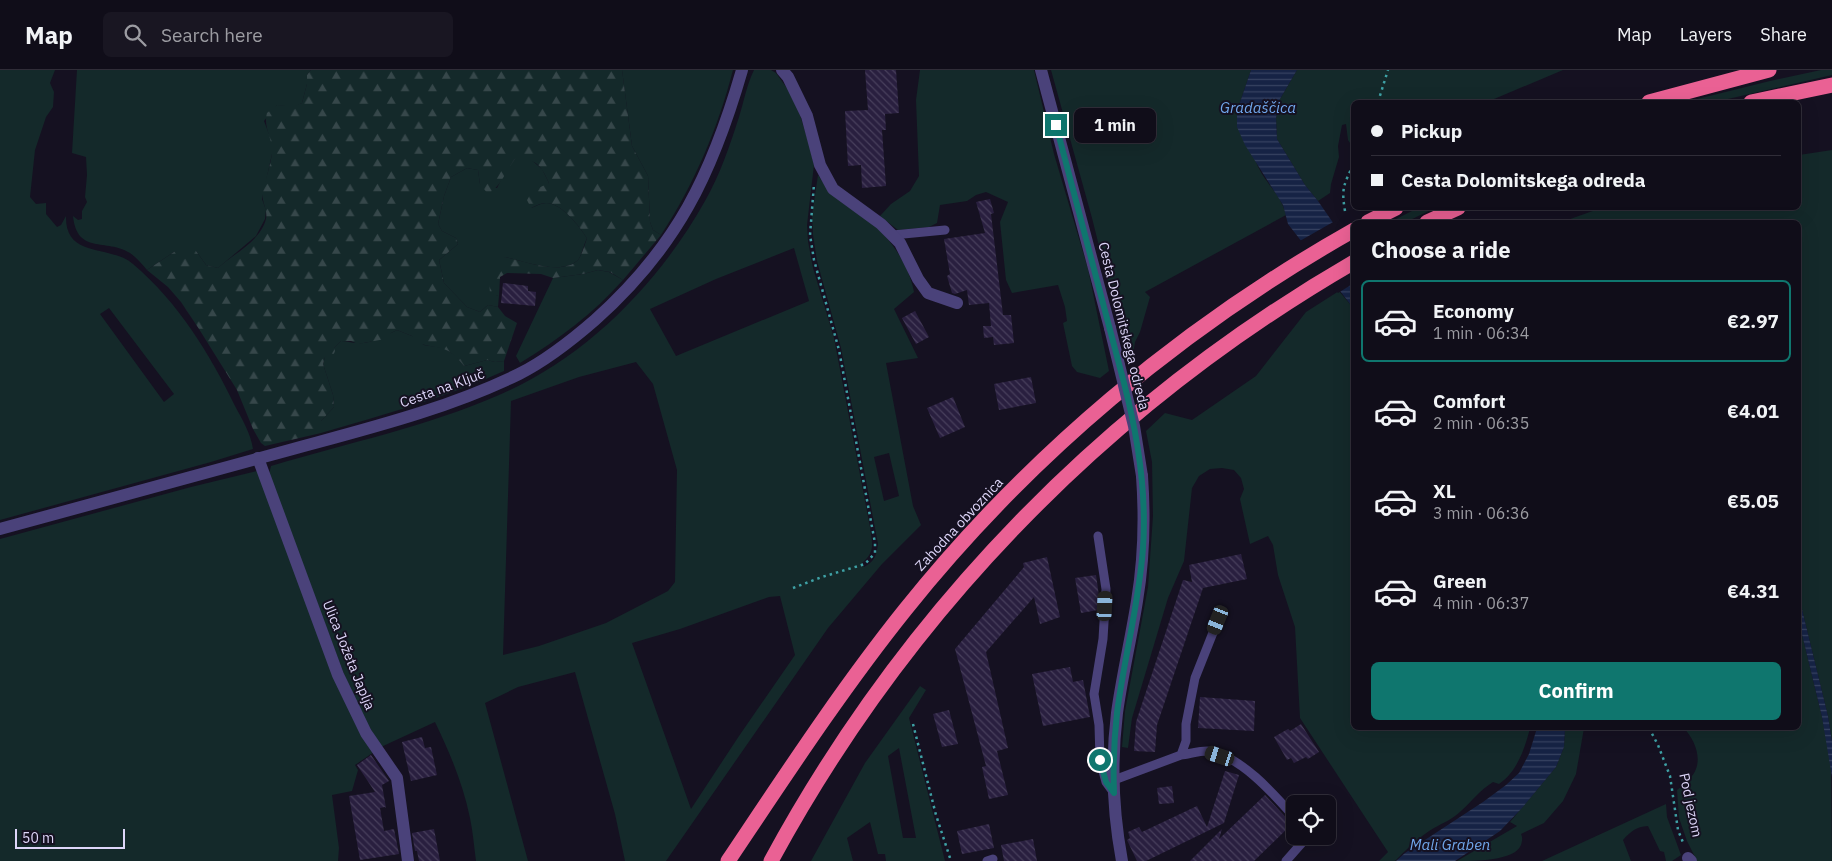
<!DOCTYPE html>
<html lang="en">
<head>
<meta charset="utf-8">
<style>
	body { margin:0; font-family:"IBM Plex Sans",sans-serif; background:#191622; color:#f1f3f6; height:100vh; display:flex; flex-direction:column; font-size:19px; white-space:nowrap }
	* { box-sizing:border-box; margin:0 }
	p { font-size:16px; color:#9c9ca2 }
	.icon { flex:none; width:28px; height:28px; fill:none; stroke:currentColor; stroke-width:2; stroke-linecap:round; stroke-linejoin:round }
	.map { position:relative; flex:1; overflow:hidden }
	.details { position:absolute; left:1351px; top:150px; width:450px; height:510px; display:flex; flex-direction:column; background:#100d19; border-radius:8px; box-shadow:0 5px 20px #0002,0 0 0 1px #302d38 }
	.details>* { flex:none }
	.guide { position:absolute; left:1351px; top:30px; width:450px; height:110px; border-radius:8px; box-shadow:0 5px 20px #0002,0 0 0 1px #302d38; display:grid; align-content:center; height:110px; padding:0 20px; background:#100d19 }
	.controls { position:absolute; left:1286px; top:725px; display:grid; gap:10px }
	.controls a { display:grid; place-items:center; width:50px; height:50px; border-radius:8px; background:#100d19; box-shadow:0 5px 20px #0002,0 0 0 1px #302d38; font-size:25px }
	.scale { position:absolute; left:15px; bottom:12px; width:110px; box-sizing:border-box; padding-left:5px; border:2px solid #ded6f9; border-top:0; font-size:14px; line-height:18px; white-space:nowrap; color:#ded6f9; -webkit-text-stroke:4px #151121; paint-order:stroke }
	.end { position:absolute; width:22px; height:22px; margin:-11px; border:6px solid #0f766e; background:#fff; box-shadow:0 0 0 2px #fff }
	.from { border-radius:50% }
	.bubble { position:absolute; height:35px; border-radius:8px; background:#100d19; box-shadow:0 5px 20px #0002,0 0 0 1px #302d38; font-size:16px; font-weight:700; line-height:35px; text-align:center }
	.car { position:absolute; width:15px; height:30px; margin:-15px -8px; border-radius:6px; box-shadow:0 0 4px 1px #0007; background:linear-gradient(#222 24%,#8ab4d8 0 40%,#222 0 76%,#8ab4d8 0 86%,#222 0) }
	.guide b { display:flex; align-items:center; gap:18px; height:48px; font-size:19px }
	.guide b+b { border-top:1px solid #302d38 }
	.guide i { width:12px; height:12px; background:#f1f3f6 }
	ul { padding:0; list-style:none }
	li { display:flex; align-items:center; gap:15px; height:82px; margin:0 10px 8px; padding:0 10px; border:2px solid transparent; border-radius:8px }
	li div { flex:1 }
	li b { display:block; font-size:19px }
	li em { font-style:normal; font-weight:700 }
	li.current { border-color:#0f766e }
	li>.icon { width:45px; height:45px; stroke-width:1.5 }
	h2 { padding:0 20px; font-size:22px; line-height:60px }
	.action { display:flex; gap:10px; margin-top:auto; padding:10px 20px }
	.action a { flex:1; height:58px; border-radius:8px; background:#0f766e; color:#fff; font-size:20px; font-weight:700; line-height:58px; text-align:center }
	header { display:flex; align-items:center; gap:30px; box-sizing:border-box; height:70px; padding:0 25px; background:#100d19; border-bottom:1px solid #302d38 }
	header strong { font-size:24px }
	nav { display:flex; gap:28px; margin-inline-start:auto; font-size:18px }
	.search { width:350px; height:45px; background:#191622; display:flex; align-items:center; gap:12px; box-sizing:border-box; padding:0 18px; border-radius:8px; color:#9c9ca2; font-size:19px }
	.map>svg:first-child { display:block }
	.grass { fill:#14292a; fill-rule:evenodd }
	.forest { fill:url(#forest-firs) }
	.water { fill:url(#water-rules) }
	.pier { fill:#151121 }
	.building { fill:url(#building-back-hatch) }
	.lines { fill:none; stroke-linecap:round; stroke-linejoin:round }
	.path { stroke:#3ea1a5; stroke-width:2.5; stroke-dasharray:2.5 4; stroke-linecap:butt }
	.service { stroke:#4a427a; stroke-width:9 }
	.minor { stroke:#4a427a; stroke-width:12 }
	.tertiary { stroke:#4a427a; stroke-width:12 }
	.motorway { stroke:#ea6194; stroke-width:15 }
	.tertiary-bridge { stroke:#4a427a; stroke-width:12 }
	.route { stroke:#0f766e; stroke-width:6 }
	.labels { text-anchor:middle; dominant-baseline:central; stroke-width:4; stroke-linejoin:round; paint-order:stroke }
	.street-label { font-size:14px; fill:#ded6f9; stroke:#151121 }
	.water-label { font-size:15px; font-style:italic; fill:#71a7ec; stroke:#151121 }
</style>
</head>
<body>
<header>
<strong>Map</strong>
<div class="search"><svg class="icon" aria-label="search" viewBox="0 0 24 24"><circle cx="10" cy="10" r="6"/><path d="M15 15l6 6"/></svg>Search here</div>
<nav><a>Map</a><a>Layers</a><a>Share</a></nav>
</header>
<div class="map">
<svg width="1832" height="791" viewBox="0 0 1832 791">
	<defs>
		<pattern id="forest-firs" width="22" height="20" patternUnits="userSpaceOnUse" patternTransform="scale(1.25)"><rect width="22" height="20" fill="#14292a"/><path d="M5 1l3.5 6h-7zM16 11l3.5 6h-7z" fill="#36474a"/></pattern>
		<pattern id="water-rules" width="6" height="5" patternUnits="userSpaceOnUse" patternTransform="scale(1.25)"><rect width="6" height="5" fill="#162345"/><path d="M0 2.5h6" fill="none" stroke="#374261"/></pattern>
		<pattern id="building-back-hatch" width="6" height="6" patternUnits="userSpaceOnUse" patternTransform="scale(1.25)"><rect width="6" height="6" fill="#291f3f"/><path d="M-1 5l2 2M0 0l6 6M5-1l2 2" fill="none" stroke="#483f5c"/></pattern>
	</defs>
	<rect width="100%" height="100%" fill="#151121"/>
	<path class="grass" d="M0,0H55L50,13L54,22L53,37L46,47L35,80L30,127L36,134L46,133V144L57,157L61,155L66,146C65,189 110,174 133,194C178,232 210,284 235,336C242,349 251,364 253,379L211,392L0,450ZM109,238L174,324L164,332L100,244Z
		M77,0H311L307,5V14L302,33L294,37L277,35L264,51L272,72V84L262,129L266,140L265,149L256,166L218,198L206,195L196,181L174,182L147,200C142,194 136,187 130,183C106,168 77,185 73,146L78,150L82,149V141L87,132L85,127L87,105L86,87L72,83Z
		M622,0H733C718,58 694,115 661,165L653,160L650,152L648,106L632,76Z
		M754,0H771L776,3L789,21L800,45L808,71L814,95L807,155L808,171L813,198L834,268L870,457C872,473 876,481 862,493L864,497C875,491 876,486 878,474L841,278L817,191L813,165L812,145L818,105C822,111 827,118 832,124C841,134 856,141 867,149C889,166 909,194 914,222L894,239L918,288L886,293L913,436L921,455L882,494L828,558L666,791H625L615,744L575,602L518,617L485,633L528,791H476C474,777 473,762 470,748C463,714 450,683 435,652L381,677L354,631L269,404L271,396C347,373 426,357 499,325C586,288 659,213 705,131C720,105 730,75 739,47C744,31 747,14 754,0ZM794,178L809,231L676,286L650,239L716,209ZM636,292L653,314L677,400L675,512L668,521L606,553L539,576L503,585L511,331L579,307ZM889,383L899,426L884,431L874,387ZM780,526L795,585L739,666L691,739L632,573L680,559L769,527Z
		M920,0H1034L1054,84L1088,199L1109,301L1100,308L1077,302L1072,296L1063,253L1067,251L1065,237L1058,215L1012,223L1006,210L1000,152L1008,132L986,122L976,125L967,131L940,135L937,153L929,157L898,160L880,146L891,134L910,121L919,106L916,30Z
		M1051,0H1251L1237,41C1245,60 1252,87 1262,104C1272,120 1281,126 1286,145L1145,222L1150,227L1140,262L1135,272L1133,284L1116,244L1092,148Z
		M1297,0H1563L1487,32H1354V79L1348,70L1346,54L1342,55L1338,76L1339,87L1331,114L1330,123L1318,131L1305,115L1277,69L1276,48L1280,29Z
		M1821,0H1832V5L1715,32H1685L1770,11Z
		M1832,80V672L1828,646L1799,527V152H1562L1601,138H1799V85Z
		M529,88L542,99L549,113L531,138C536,136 542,133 546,133C562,133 579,156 587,168C584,174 582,185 578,190C561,206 525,191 505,187L490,223L499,226L498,237L488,235L480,242L467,237L444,213L439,190L458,174L456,168L442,161L438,154L444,126L451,107L467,98L478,100L480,114L497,118L506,100L515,89Z
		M1418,138H1435L1406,152H1390Z
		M598,200L609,202L623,210C594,243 558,270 520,293L516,286L553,208L583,204Z
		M1339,221L1354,239V658H1530C1525,678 1517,702 1499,714L1493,712C1480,720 1472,731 1461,741C1453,749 1443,753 1434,758C1420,766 1406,780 1395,791H1379L1388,782L1300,648L1295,557L1278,505L1273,475L1268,466L1250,474L1240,429L1244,419L1241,408L1234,400L1222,398L1210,399L1199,406L1192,418L1184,491L1168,528L1132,648L1128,678L1122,677L1125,641L1148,517L1153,446L1152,392L1146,361L1165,343L1192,350L1256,306L1306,242Z
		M397,260L412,266L424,275L444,278L456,286L464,296L487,290L495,292L504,291V301C445,328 383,345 321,363V351L334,337L333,325L323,294L325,287L341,271C347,271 352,273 357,273C370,275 386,265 397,260Z
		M257,401L374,682L355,695L358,700L352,721L332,725L339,778L338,791H0V469L191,417Z
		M1799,552L1822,647L1831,691L1832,791H1697L1687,771L1679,748L1677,720C1682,716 1688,712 1692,706C1704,691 1695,670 1684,658H1799Z
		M920,616L926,620L909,648L945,791H886L885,784H878L870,752L847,768L853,791H811L865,693ZM899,678L916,768H903L888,686Z
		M1565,658H1584L1576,704L1563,731L1544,753L1521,764C1523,768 1522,771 1521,775C1515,791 1474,791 1457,791L1517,756L1510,752L1556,697L1564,677Z
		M1666,734L1667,747L1681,785L1672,791H1666L1664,782L1660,781L1648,756C1636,757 1631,761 1623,770L1631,791H1542Z"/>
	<path class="forest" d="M311,0H622L632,76L648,106L650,152L653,160L661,165L623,210L610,202L598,200L583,204L553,208L541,204L507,203L500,207L499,226L490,224L489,209L494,193L505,187C524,191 562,206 578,190C582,185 585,174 587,168C579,156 562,133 546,133C541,133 535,136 531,138L527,130L532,121L549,113C541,95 536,88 515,89C506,101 501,116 488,124L480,114L478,100L467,98L451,107L444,126L438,154L442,161L456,168L458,174L439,190L444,213L467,237L480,242L488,235L498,237L505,246L517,253L504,291L495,292L487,290L464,296C445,272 440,281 416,272L412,266L397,260L391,263L385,269L358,274L351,271H341L334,278L335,281L333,286L325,287L323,294L333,325L334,337L321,351V363L265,376L261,373L253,359L237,320L199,259L181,232L168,217L147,200L174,182L189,177L196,181L206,195L218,198C234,183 260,172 266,149C268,139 261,132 263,122C265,109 272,93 272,80C272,67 263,57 267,43L277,35L294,36L302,33L307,14V5Z"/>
	<path class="water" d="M1251,0H1297L1280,29L1276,48L1277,69L1305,115L1318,131L1354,183V239L1288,154L1283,135L1245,75L1237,57V41Z
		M1799,527L1828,646L1832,672V707L1822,647L1799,552Z
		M1537,658H1565L1564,677L1556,697L1522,738L1500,761L1455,791H1396L1405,783L1483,732L1506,715L1519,703L1529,684Z"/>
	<path class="pier" d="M1335,151L1354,179V213L1338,223L1298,172Z"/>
	<path class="building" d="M865,0H896L899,43L885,44L886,60H882L886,116L862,118L861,95L848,96L845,41L868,40Z
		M990,129L994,143L991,144L1003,245H1011L1014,273L994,275L993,267L984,268L983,256H991L989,233L969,235L967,220L955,224L952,223L947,206L950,204L944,169L985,163L976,132Z
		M503,213L528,216V221L536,222L535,236L501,233Z
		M915,241L929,267L916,274L902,248Z
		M1031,307L1036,333L999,340L994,314Z
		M953,327L965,357L940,368L927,338Z
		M1241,484L1247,509L1203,518L1157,655L1155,682L1134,681L1136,652L1183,510L1192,512L1189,495Z
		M1047,487L1060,547L1040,554L1034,527L986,582L1008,678L997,681L1008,725L989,729L982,697L986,696L955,579L1024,497L1023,493Z
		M1096,505L1099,526L1098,540L1081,543L1075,508Z
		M1070,597L1073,612L1083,610L1090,647L1043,656L1032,604Z
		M1200,627L1255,631L1254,661L1198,658Z
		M949,640L958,674L942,677L933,644Z
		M1301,654L1319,682L1308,689L1306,687L1294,693L1291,688L1287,690L1274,667L1288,659L1290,661Z
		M422,667L425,678L431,677L437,705L411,711L402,672Z
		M371,685L389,711L382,715L386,738L385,737L380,738L384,761L394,759L399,784L360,790L349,726L375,722L357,695Z
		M1225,701L1239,705L1224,753L1146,791H1137L1127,770L1130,768L1128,762L1139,757L1142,762L1197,736L1207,757Z
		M1172,716L1174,733L1159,734L1157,718Z
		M1265,725L1292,754L1254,791H1190L1222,759L1219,769Z
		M989,754L994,778L962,784L957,761Z
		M434,759L440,791H419L417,781H415L412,763Z
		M1033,769L1037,791H1004L1001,775Z"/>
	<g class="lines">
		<path class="path" d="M1378,32L1388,0
			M1345,141C1341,117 1344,115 1354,93
			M793,518L822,507L865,494L875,483V473L839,280L814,190L810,165L814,114
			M913,654L936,745L951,791
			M1649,658L1658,675L1670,706L1678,760L1684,775"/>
		<path class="service" d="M893,165L945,160
			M1098,466L1106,519L1103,569L1094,624L1099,655L1100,690L1106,712L1114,723
			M1181,685C1189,684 1199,681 1207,681C1239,684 1275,725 1295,748
			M1114,710L1181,685L1186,671V654L1195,608L1218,550
			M987,791L993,789
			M1286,791L1308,766"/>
		<path class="minor" d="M782,0L788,7L807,46L820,95L833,119L881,154L900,173L918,209L928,223L957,233
			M258,388L338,605L366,663L397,708L408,791
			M1688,788L1691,791"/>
		<path class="tertiary" d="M1041,0L1110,258
			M0,459C98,432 195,406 293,379C370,358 447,339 519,304C547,290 572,270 595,250C677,177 712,104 742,0
			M1122,791C1113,743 1111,692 1117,643C1122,606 1131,569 1137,531C1144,489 1145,448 1142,406"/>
		<path class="motorway" d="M1649,32L1769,0
			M1751,32L1832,15
			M1368,152L1396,138
			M1427,152L1458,138
			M728,791C785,706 841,620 905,540C1028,386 1182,257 1354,160
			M771,791C907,540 1107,335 1354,192"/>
		<path class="tertiary-bridge" d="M1110,258L1134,356L1142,406"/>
	</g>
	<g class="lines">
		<path class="route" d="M1056,55L1124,313C1138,367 1147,422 1143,478C1139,534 1124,588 1117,643C1114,670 1113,697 1114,723L1106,712L1100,690"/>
	</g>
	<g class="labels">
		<g class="street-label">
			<text transform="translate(1124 256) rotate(76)">Cesta Dolomitskega odreda</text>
			<text transform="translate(442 318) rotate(-20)">Cesta na Ključ</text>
			<text transform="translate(959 454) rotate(-47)">Zahodna obvoznica</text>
			<text transform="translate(349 585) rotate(68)">Ulica Jožeta Japlja</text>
			<text transform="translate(1691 735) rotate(78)">Pod jezom</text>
		</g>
		<g class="water-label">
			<text x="1258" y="37">Gradaščica</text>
			<text x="1450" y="774">Mali Graben</text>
		</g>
	</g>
</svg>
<div class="controls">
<a><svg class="icon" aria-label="locate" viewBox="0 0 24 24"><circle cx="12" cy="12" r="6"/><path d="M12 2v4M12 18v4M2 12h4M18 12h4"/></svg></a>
</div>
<div class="scale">50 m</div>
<i class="end from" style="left:1100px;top:690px"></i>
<i class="end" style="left:1056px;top:55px"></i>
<div class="bubble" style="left:1074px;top:38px;width:82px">1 min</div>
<i class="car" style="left:1105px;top:536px;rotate:3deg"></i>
<i class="car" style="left:1218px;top:550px;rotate:202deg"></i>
<i class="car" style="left:1220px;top:686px;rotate:288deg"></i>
<div class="guide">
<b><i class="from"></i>Pickup</b>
<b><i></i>Cesta Dolomitskega odreda</b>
</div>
<section class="details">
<h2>Choose a ride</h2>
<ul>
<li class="current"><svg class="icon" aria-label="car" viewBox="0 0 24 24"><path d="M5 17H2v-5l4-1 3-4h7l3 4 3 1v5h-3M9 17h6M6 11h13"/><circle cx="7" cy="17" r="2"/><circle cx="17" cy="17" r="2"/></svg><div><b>Economy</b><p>1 min · 06:34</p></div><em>€2.97</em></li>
<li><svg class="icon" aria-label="car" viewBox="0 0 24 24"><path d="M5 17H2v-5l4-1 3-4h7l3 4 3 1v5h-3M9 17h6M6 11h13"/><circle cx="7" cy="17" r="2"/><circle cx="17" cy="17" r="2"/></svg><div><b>Comfort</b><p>2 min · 06:35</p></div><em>€4.01</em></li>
<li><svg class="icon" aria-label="car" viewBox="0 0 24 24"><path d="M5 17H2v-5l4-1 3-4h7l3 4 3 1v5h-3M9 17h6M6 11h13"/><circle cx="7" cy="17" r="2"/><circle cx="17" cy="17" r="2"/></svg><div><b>XL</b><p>3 min · 06:36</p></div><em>€5.05</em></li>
<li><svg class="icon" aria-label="car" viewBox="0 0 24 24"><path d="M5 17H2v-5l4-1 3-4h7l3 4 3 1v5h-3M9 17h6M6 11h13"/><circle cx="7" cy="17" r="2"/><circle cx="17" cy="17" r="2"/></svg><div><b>Green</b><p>4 min · 06:37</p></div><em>€4.31</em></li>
</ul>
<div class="action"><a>Confirm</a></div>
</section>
</div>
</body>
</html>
